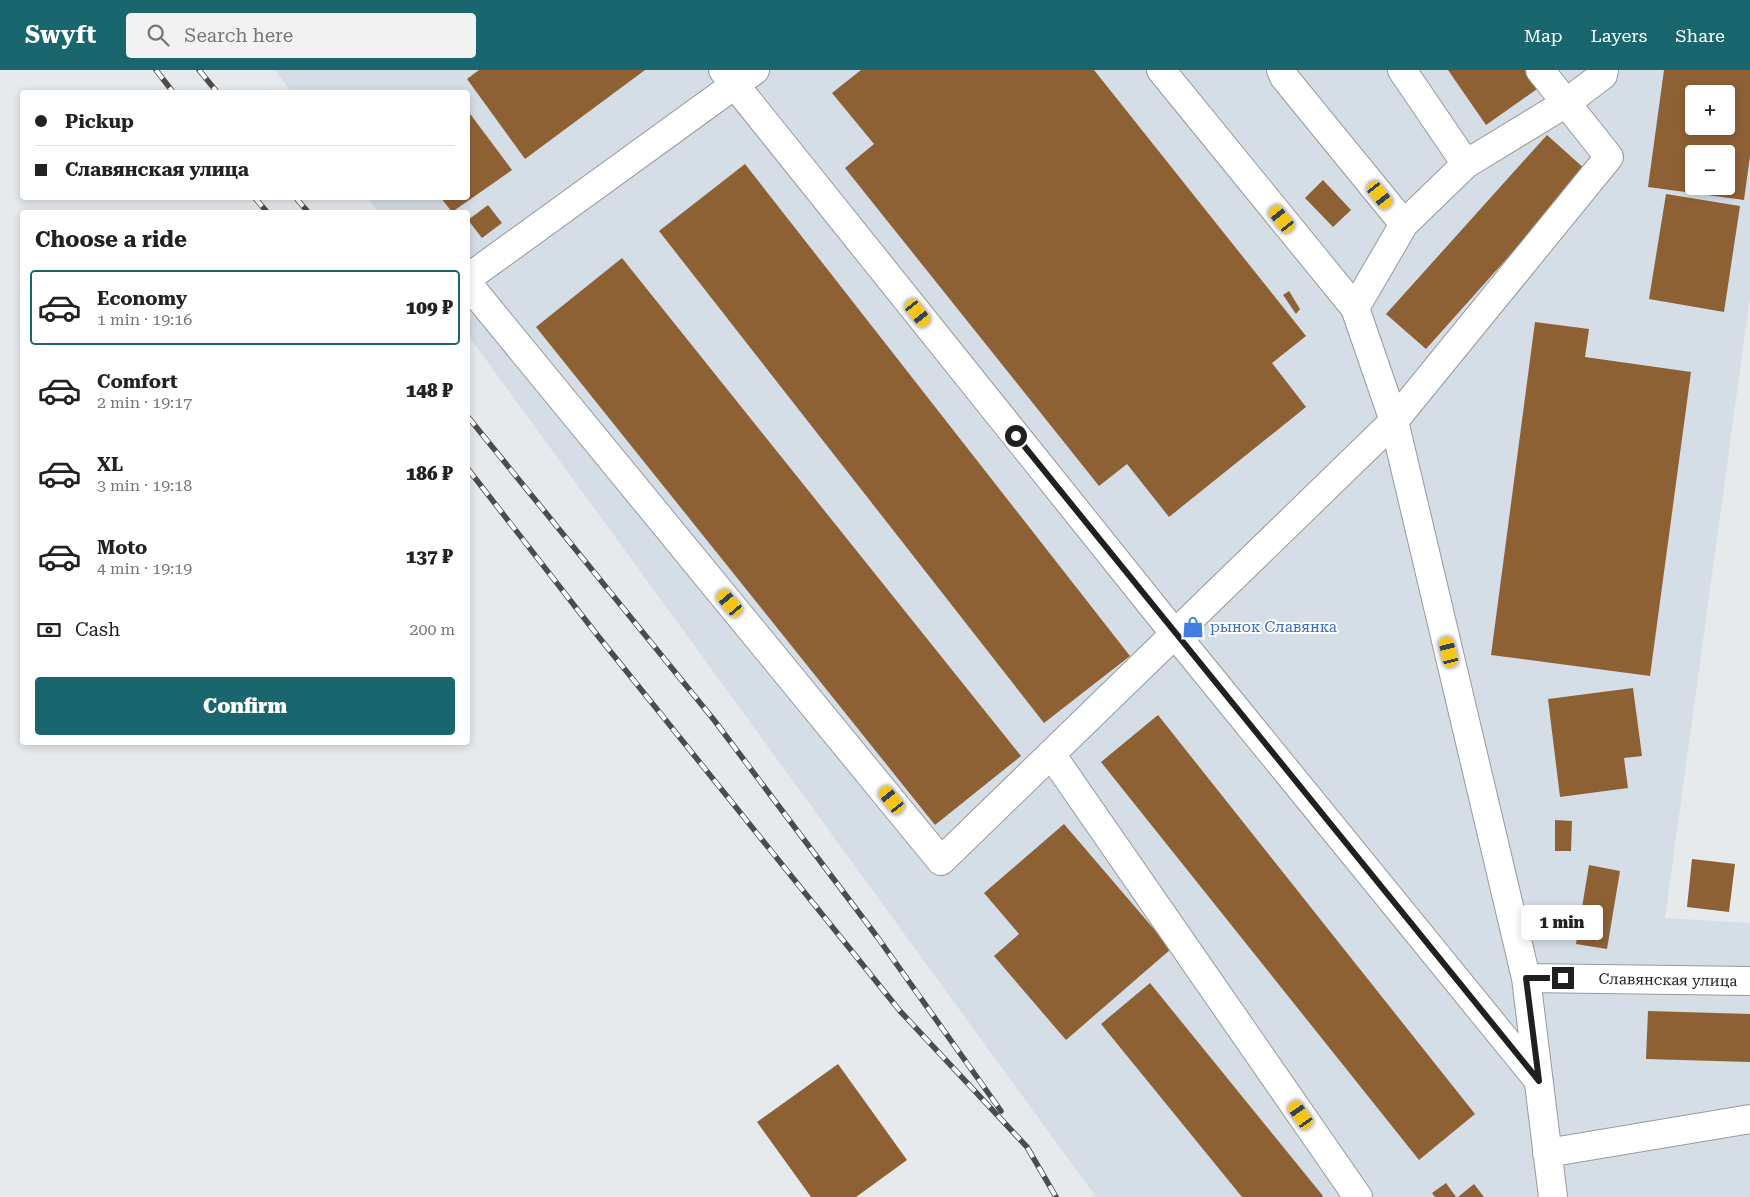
<!DOCTYPE html>
<html lang="en">
<head>
<meta charset="utf-8">
<style>
	body { margin:0; font-family:"Roboto Serif",serif; background:#f2f2f2; color:#222; height:100vh; display:flex; flex-direction:column; font-size:19px; white-space:nowrap }
	* { box-sizing:border-box; margin:0 }
	p { font-size:16px; color:#767676 }
	.icon { flex:none; width:28px; height:28px; fill:none; stroke:currentColor; stroke-width:2; stroke-linecap:round; stroke-linejoin:round }
	.map { position:relative; flex:1; overflow:hidden }
	.drawer { position:absolute; left:20px; top:140px; width:450px; height:535px; display:flex; flex-direction:column; background:#fff; border-radius:5px; box-shadow:0 2px 8px #0003 }
	.drawer>* { flex:none }
	.hud { position:absolute; left:20px; top:20px; width:450px; height:110px; border-radius:5px; box-shadow:0 2px 8px #0003; display:grid; align-content:center; height:110px; padding:0 15px; background:#fff }
	.fabs { position:absolute; left:1685px; top:15px; display:grid; gap:10px }
	.fabs a { display:grid; place-items:center; width:50px; height:50px; border-radius:5px; background:#fff; box-shadow:0 2px 8px #0003; font-size:25px }
	.end { position:absolute; width:22px; height:22px; margin:-11px; border:6px solid #1e2021; background:#fff; box-shadow:0 0 0 2px #fff }
	.from { border-radius:50% }
	.bubble { position:absolute; height:35px; border-radius:5px; background:#fff; box-shadow:0 2px 8px #0003; font-size:16px; font-weight:800; line-height:35px; text-align:center }
	.car { position:absolute; width:15px; height:30px; margin:-15px -8px; border-radius:6px; box-shadow:0 0 4px 1px #0007; background:linear-gradient(#f5c518 24%,#345 0 40%,#f5c518 0 76%,#345 0 86%,#f5c518 0) }
	.hud b { display:flex; align-items:center; gap:18px; height:48px; font-size:19px }
	.hud b+b { border-top:1px solid #e0e0e0 }
	.hud i { width:12px; height:12px; background:#222 }
	ul { padding:0; list-style:none }
	li { display:flex; align-items:center; gap:15px; height:75px; margin:0 10px 8px; padding:0 5px; border:2px solid transparent; border-radius:5px }
	li div { flex:1 }
	li b { display:block; font-size:19px }
	li em { font-style:normal; font-weight:800 }
	li.active { border-color:#19666e }
	li>.icon { width:45px; height:45px; stroke-width:1.5 }
	h2 { padding:0 15px; font-size:22px; line-height:60px }
	.pay { display:flex; align-items:center; gap:12px; height:55px; padding:0 15px; font-size:19px }
	.pay p { margin-inline-start:auto }
	.primary-button { display:flex; gap:10px; margin-top:auto; padding:10px 15px }
	.primary-button a { flex:1; height:58px; border-radius:5px; background:#19666e; color:#fff; font-size:20px; font-weight:800; line-height:58px; text-align:center }
	header { display:flex; align-items:center; gap:30px; box-sizing:border-box; height:70px; padding:0 25px; background:#19666e; color:#fff }
	header strong { font-size:24px }
	nav { display:flex; gap:28px; margin-inline-start:auto; font-size:18px }
	.search { width:350px; height:45px; background:#f2f2f2; display:flex; align-items:center; gap:12px; box-sizing:border-box; padding:0 18px; border-radius:5px; color:#767676; font-size:19px }
	.map>svg:first-child { display:block }
	.built { fill:#d5dde6; fill-rule:evenodd }
	.building { fill:#8e6135; fill-rule:evenodd }
	.lines { fill:none; stroke-linecap:round; stroke-linejoin:round }
	.minor-casing { stroke:#979a9d; stroke-width:30 }
	.minor { stroke:#fff; stroke-width:28 }
	.rail-casing { stroke:#4a4c4e; stroke-width:5.5 }
	.rail { stroke:#fff; stroke-width:4; stroke-dasharray:11; stroke-linecap:butt }
	.route { stroke:#1e2021; stroke-width:6 }
	.labels { text-anchor:middle; dominant-baseline:central; stroke-width:4; stroke-linejoin:round; paint-order:stroke }
	.shop-label { font-size:15px; fill:#366cbe; stroke:#fff; text-anchor:start }
	.street-label { font-size:15px; fill:#1e2021; stroke:#fff }
</style>
</head>
<body>
<header>
<strong>Swyft</strong>
<div class="search"><svg class="icon" aria-label="search" viewBox="0 0 24 24"><circle cx="10" cy="10" r="6"/><path d="M15 15l6 6"/></svg>Search here</div>
<nav><a>Map</a><a>Layers</a><a>Share</a></nav>
</header>
<div class="map">
<svg width="1750" height="1127" viewBox="0 0 1750 1127">
	<rect width="100%" height="100%" fill="#e7eaed"/>
	<path class="built" d="M275,0H1750V227L1665,848L1750,853V1127H1096L468,265V142H378L368,128H468V22H291ZM1694,24H1726V56H1694ZM1694,84H1726V116H1694Z"/>
	<path class="building" d="M479,0H645L525,89L467,9Z
		M861,0H1094L1306,266L1272,293L1306,337L1169,447L1127,394L1099,416L845,98L874,74L832,23Z
		M1448,0H1539L1547,12L1486,55Z
		M1664,0H1750V86L1744,130L1648,117ZM1694,24H1726V56H1694ZM1694,84H1726V116H1694Z
		M468,41L512,100L452,142L441,128H468Z
		M1547,65L1586,100L1426,279L1386,244Z
		M745,94L1130,586L1044,653L659,161Z
		M1323,110L1351,140L1333,157L1305,128Z
		M1666,124L1740,136L1724,242L1649,229Z
		M488,135L502,153L482,168L468,150Z
		M622,188L1021,686L935,755L536,257Z
		M1289,221L1300,239L1296,244L1283,225Z
		M1535,252L1589,259L1585,287L1691,302L1650,606L1491,585Z
		M1633,618L1642,686L1624,688L1628,718L1560,727L1548,629Z
		M1158,645L1475,1044L1419,1090L1101,692Z
		M1555,750L1572,751L1571,781H1555Z
		M1064,754L1171,879L1066,970L994,886L1019,864L984,823Z
		M1692,789L1735,794L1729,842L1687,837Z
		M1589,795L1620,801L1607,879L1576,874Z
		M1150,913L1323,1126L1322,1127H1242L1101,954Z
		M1648,941L1750,944V992L1646,989Z
		M838,994L907,1090L856,1127H811L757,1052Z
		M1446,1113L1456,1127H1435L1432,1123Z
		M1474,1114L1484,1127H1458Z"/>
	<g class="lines">
		<g class="minor-casing">
			<path id="minor" d="M723,0L1175,564L1539,1011
				M1281,0L1284,7L1404,154
				M1402,0L1466,94
				M1540,0L1609,87L1394,351L1526,908L1553,1127
				M468,208L755,0
				M468,214L941,791L1394,351L1355,238L1161,0
				M1355,238L1404,154L1466,94L1566,33L1603,5L1604,0
				M1051,684L1358,1127
				M1526,908L1750,911
				M1547,1083L1750,1049"/>
		</g>
		<use href="#minor" class="minor"/>
		<g class="rail-casing">
			<path id="rail" d="M156,0L173,22
				M199,0L217,22
				M255,128L267,142
				M296,128L308,142
				M468,347L714,650L878,868L1001,1041
				M468,399L598,566L900,941L1027,1077L1056,1127"/>
		</g>
		<use href="#rail" class="rail"/>
	</g>
	<g class="lines">
		<path class="route" d="M1016,366L1539,1011L1526,908H1563"/>
	</g>
	<defs>
		<g id="shop-bare" transform="scale(1.725)"><path d="M-5-2.5h2.3a2.7 3.5 0 0 1 5.4 0H5L5.5 6h-11ZM-1.5-2.5h3a1.5 2.3 0 0 0-3 0Z" fill="#3f7fe0" stroke="#fff" stroke-width="2.5" paint-order="stroke"/></g>
	</defs>
	<g fill-rule="evenodd">
		<use href="#shop-bare" x="1193" y="557"/>
	</g>
	<g class="labels">
		<g class="shop-label">
			<text x="1210" y="557">рынок Славянка</text>
		</g>
		<g class="street-label">
			<text transform="translate(1668 910) rotate(1)">Славянская улица</text>
		</g>
	</g>
</svg>
<div class="fabs">
<a>+</a>
<a>−</a>
</div>
<i class="end from" style="left:1016px;top:366px"></i>
<i class="end" style="left:1563px;top:908px"></i>
<div class="bubble" style="left:1521px;top:835px;width:82px">1 min</div>
<i class="car" style="left:1380px;top:125px;rotate:141deg"></i>
<i class="car" style="left:1282px;top:149px;rotate:321deg"></i>
<i class="car" style="left:918px;top:243px;rotate:141deg"></i>
<i class="car" style="left:730px;top:533px;rotate:320deg"></i>
<i class="car" style="left:1449px;top:582px;rotate:346deg"></i>
<i class="car" style="left:892px;top:730px;rotate:321deg"></i>
<i class="car" style="left:1301px;top:1045px;rotate:325deg"></i>
<div class="hud">
<b><i class="from"></i>Pickup</b>
<b><i></i>Славянская улица</b>
</div>
<section class="drawer">
<h2>Choose a ride</h2>
<ul>
<li class="active"><svg class="icon" aria-label="car" viewBox="0 0 24 24"><path d="M5 17H2v-5l4-1 3-4h7l3 4 3 1v5h-3M9 17h6M6 11h13"/><circle cx="7" cy="17" r="2"/><circle cx="17" cy="17" r="2"/></svg><div><b>Economy</b><p>1 min · 19:16</p></div><em>109 ₽</em></li>
<li><svg class="icon" aria-label="car" viewBox="0 0 24 24"><path d="M5 17H2v-5l4-1 3-4h7l3 4 3 1v5h-3M9 17h6M6 11h13"/><circle cx="7" cy="17" r="2"/><circle cx="17" cy="17" r="2"/></svg><div><b>Comfort</b><p>2 min · 19:17</p></div><em>148 ₽</em></li>
<li><svg class="icon" aria-label="car" viewBox="0 0 24 24"><path d="M5 17H2v-5l4-1 3-4h7l3 4 3 1v5h-3M9 17h6M6 11h13"/><circle cx="7" cy="17" r="2"/><circle cx="17" cy="17" r="2"/></svg><div><b>XL</b><p>3 min · 19:18</p></div><em>186 ₽</em></li>
<li><svg class="icon" aria-label="car" viewBox="0 0 24 24"><path d="M5 17H2v-5l4-1 3-4h7l3 4 3 1v5h-3M9 17h6M6 11h13"/><circle cx="7" cy="17" r="2"/><circle cx="17" cy="17" r="2"/></svg><div><b>Moto</b><p>4 min · 19:19</p></div><em>137 ₽</em></li>
</ul>
<div class="pay"><svg class="icon" aria-label="cash" viewBox="0 0 24 24"><path d="M3 7h18v10H3z"/><circle cx="12" cy="12" r="2"/></svg>Cash<p>200 m</p></div>
<div class="primary-button"><a>Confirm</a></div>
</section>
</div>
</body>
</html>
